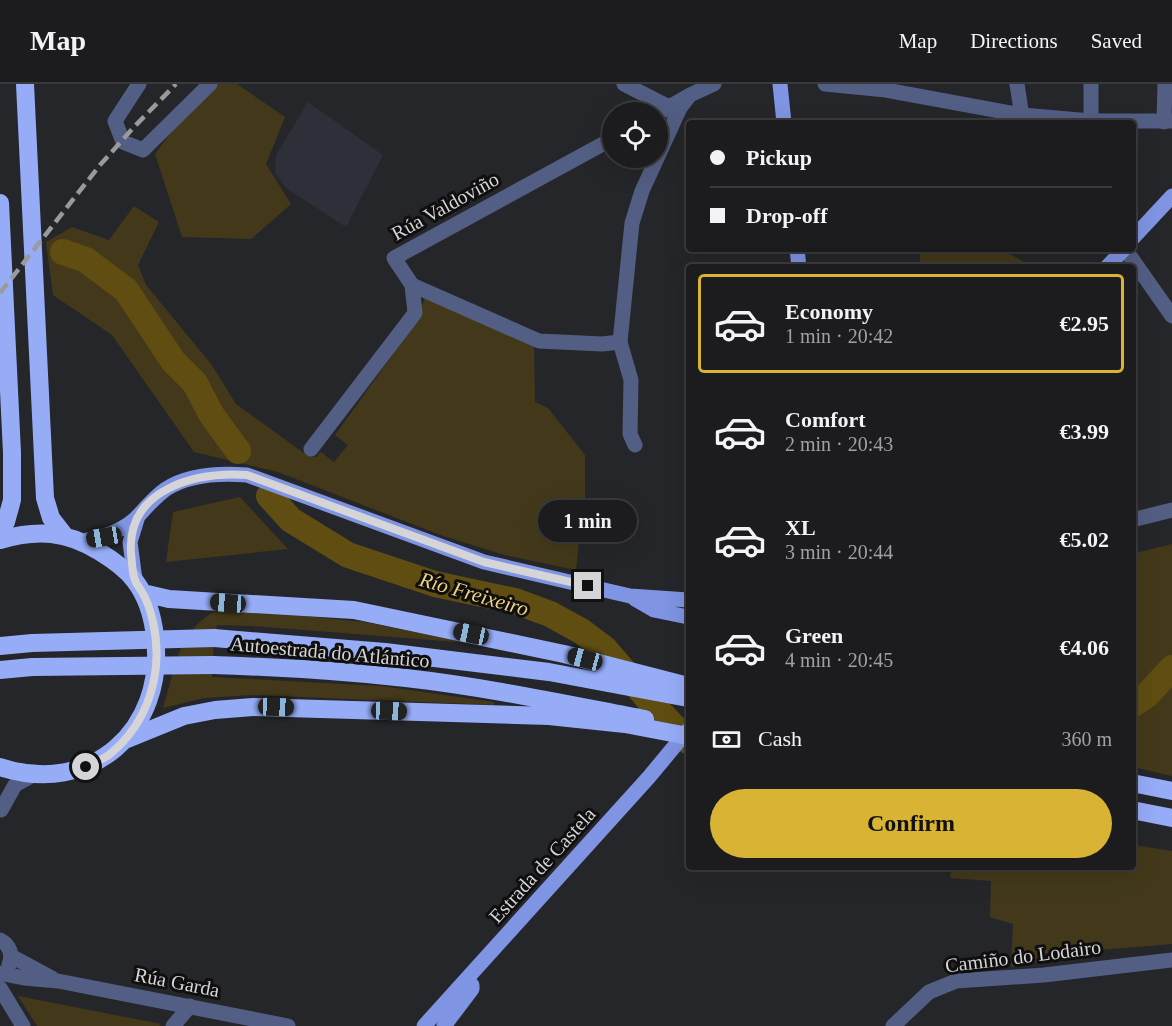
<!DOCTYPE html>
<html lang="en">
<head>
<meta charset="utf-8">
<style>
	body { margin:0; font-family:Georgia,serif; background:#252528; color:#f1f3f6; height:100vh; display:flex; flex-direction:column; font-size:22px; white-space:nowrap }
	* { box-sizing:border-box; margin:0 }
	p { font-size:20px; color:#a0a1a4 }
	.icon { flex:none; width:33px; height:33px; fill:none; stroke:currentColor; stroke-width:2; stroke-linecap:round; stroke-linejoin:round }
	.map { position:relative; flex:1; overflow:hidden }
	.details { position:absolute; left:686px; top:180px; width:450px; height:606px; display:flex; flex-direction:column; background:#1c1c1f; border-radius:6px; box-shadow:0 6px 24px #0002,0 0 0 2px #3a3a3d }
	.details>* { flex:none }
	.guide { position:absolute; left:686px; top:36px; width:450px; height:132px; border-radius:6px; box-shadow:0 6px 24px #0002,0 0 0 2px #3a3a3d; display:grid; align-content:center; height:132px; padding:0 24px; background:#1c1c1f }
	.fabs { position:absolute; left:602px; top:18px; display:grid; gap:12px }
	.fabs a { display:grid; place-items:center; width:66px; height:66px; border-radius:50%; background:#1c1c1f; box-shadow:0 6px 24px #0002,0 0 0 2px #3a3a3d; font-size:30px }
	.end { position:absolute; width:27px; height:27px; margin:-14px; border:8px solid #d5d5d7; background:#111; box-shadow:0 0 0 3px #111 }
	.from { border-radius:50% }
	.bubble { position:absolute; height:42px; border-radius:21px; background:#1c1c1f; box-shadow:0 6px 24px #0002,0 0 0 2px #3a3a3d; font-size:20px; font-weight:600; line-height:42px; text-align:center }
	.car { position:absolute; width:18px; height:36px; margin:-18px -9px; border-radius:8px; box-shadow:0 0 4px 2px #0007; background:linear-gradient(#222 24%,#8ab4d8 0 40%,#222 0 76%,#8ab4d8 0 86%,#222 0) }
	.guide b { display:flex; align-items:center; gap:21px; height:57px; font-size:22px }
	.guide b+b { border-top:2px solid #3a3a3d }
	.guide i { width:15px; height:15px; background:#f1f3f6 }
	ul { padding:10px 0 0; list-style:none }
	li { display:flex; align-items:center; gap:18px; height:99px; margin:0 12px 9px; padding:0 12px; border:3px solid transparent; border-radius:6px }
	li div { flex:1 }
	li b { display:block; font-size:22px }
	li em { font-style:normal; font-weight:600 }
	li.current { border-color:#d9b334 }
	li>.icon { width:54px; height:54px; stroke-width:1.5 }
	.pay { display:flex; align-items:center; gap:15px; height:66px; padding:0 24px; font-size:22px }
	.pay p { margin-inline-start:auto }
	.cta { display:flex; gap:12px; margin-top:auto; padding:12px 24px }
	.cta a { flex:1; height:69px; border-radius:36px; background:#d9b334; color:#111; font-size:24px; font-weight:600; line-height:69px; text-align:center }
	header { display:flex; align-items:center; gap:36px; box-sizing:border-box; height:84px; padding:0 30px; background:#1c1c1f; border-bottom:2px solid #3a3a3d }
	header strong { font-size:28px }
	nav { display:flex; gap:33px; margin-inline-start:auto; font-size:21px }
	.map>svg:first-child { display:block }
	.built { fill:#2d3038 }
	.green { fill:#43391a }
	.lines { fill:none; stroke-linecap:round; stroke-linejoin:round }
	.river { stroke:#5f4d11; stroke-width:26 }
	.minor { stroke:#535e84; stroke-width:15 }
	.major { stroke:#7f94e2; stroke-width:15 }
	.highway { stroke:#96acf7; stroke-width:18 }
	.rail { stroke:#9a9a9c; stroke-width:4.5; stroke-dasharray:12 6; stroke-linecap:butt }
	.highway-bridge { stroke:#96acf7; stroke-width:18 }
	.route { stroke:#d5d5d7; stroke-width:8 }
	.labels { text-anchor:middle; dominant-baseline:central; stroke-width:6; stroke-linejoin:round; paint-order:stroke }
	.street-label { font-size:20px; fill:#d5d5d7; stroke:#0f0f10 }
	.water-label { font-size:21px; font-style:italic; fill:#efd37e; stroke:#0f0f10 }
</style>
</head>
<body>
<header>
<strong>Map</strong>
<nav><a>Map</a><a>Directions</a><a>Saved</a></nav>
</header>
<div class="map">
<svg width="1172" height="942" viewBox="0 0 1172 942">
	<rect width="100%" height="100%" fill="#252629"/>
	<path class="built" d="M308,18L383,71L346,143L286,104L275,89L276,71Z"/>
	<path class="green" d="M206,0H237L285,33L266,80L291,120L251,155L182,153L155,70Z
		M134,122L159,138L138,181L146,201L211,280L236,320L308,372L316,373L321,368L334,378L348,361L335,351L412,244L425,214L534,262L535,318L548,324L585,371V420L603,421L600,441H581L576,486L505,471L443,452L278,388L194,368L112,251L53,211L46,158L72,143L109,156Z
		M920,165C956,165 1001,156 1030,183H920Z
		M240,413L288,465L166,478L173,428Z
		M1172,460V692L1133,683L1132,470Z
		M217,526L256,527L364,538L469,559L254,542L217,541L214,555L212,593L381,602L494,618V621L251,611L204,614L163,624C176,584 176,548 217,526Z
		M1133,761L1172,767V860L1098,866L1011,883L1013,840L990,833L991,797L950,794L952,783H1132Z
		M18,912L161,940L159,942H37Z"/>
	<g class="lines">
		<path class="river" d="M63,168L86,176L126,206L173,277L195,299L211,330L238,367
			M269,412L291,436L348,471L435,500L515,517L550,530L581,547L605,565L654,622L688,657
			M1132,621L1147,611L1172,584"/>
		<path class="minor" d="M139,0L115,37L123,58L143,66L210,0
			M624,0L669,23
			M825,0L886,6L1022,31L1091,37H1172
			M1017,0L1023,39
			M657,30L690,11L714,0
			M1091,37V0
			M1164,38L1165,0
			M612,55L394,174L412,201L539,257L602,260L620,258
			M1125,165L1172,232
			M635,361L630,350L631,296L620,258L632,139L642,107L680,24L690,11
			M311,365L415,229L412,201
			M1132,436L1172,426
			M1,726L15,701L33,691
			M0,856C10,861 13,870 9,881
			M11,872L52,894
			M0,889L24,894L58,897L288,942
			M0,904L23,942
			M173,942L190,922
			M893,942L929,908L956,897L1044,891L1172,876"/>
		<path class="major" d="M780,0L784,39
			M1132,155L1172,112
			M797,165L799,183
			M1107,183L1124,165
			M82,457C104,453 125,447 140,430C148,421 156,412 166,405C189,390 221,389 247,391L484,478L630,512L688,516
			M135,496L130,458L138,432
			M635,515L654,526L688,533
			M424,942L649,693L688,646
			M444,942L472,905V901"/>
		<path class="highway" d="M25,0L45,414L51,434L65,452
			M0,119L12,369V416L6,438L0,447
			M0,456C37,445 67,447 100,468C113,476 126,485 135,497C147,513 153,534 155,553C166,646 91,713 0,683
			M143,509L169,515L354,526L564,570L688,602
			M214,554L385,568L549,588L688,614
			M213,581C277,583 342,587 406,594C486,603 566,620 645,635
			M125,656L184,632L215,626L253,623L549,632
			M1132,699L1172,707
			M1132,726L1172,734"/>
		<path class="rail" d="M0,209L100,81L134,43L176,0"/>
		<path class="highway-bridge" d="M0,562L32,559L214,554
			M0,586L32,583L213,581
			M549,632L625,640L688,652"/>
	</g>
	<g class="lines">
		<path class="route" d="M86,683C93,679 103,676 110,670C149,638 164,587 153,538C151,529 147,516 142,508C140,504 136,500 135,496C132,489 132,477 131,469C127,404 196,388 247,391L484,478L588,502"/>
	</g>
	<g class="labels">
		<g class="street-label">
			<text transform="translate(445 122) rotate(-29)">Rúa Valdoviño</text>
			<text transform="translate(330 568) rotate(5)">Autoestrada do Atlántico</text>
			<text transform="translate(542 781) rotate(-48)">Estrada de Castela</text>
			<text transform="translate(1023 872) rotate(-7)">Camiño do Lodairo</text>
			<text transform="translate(177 898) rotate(11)">Rúa Garda</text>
		</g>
		<g class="water-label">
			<text transform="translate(474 510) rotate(16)">Río Freixeiro</text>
		</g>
	</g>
</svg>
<div class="fabs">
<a><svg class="icon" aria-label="locate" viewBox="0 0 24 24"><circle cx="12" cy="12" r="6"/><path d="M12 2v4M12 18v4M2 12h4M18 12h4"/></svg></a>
</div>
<i class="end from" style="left:86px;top:683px"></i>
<i class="end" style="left:588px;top:502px"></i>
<div class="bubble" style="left:538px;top:416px;width:99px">1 min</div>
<i class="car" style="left:104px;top:453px;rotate:261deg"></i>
<i class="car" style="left:228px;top:519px;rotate:274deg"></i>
<i class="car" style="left:471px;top:550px;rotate:282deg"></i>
<i class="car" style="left:585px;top:575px;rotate:285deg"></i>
<i class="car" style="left:276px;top:623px;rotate:92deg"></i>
<i class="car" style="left:389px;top:627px;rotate:92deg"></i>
<div class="guide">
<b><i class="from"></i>Pickup</b>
<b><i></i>Drop-off</b>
</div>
<section class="details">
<ul>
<li class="current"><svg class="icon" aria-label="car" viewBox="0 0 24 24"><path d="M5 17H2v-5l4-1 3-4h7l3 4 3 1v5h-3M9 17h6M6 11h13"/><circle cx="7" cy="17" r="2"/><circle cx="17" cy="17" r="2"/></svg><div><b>Economy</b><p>1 min · 20:42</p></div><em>€2.95</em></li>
<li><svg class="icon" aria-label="car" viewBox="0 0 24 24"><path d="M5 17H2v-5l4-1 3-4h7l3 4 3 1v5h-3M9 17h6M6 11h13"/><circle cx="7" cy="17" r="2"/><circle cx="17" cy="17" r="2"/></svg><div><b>Comfort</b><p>2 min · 20:43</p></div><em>€3.99</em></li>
<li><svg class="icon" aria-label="car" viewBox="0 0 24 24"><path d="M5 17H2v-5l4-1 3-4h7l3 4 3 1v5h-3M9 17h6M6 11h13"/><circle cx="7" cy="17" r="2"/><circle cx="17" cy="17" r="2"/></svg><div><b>XL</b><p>3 min · 20:44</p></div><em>€5.02</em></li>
<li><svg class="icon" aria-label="car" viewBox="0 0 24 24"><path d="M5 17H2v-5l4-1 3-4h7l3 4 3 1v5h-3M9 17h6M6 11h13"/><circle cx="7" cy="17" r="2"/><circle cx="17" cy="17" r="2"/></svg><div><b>Green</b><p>4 min · 20:45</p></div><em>€4.06</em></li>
</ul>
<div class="pay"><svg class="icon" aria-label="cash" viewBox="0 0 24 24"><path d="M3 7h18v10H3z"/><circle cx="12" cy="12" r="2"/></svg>Cash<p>360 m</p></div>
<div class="cta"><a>Confirm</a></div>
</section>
</div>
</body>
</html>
